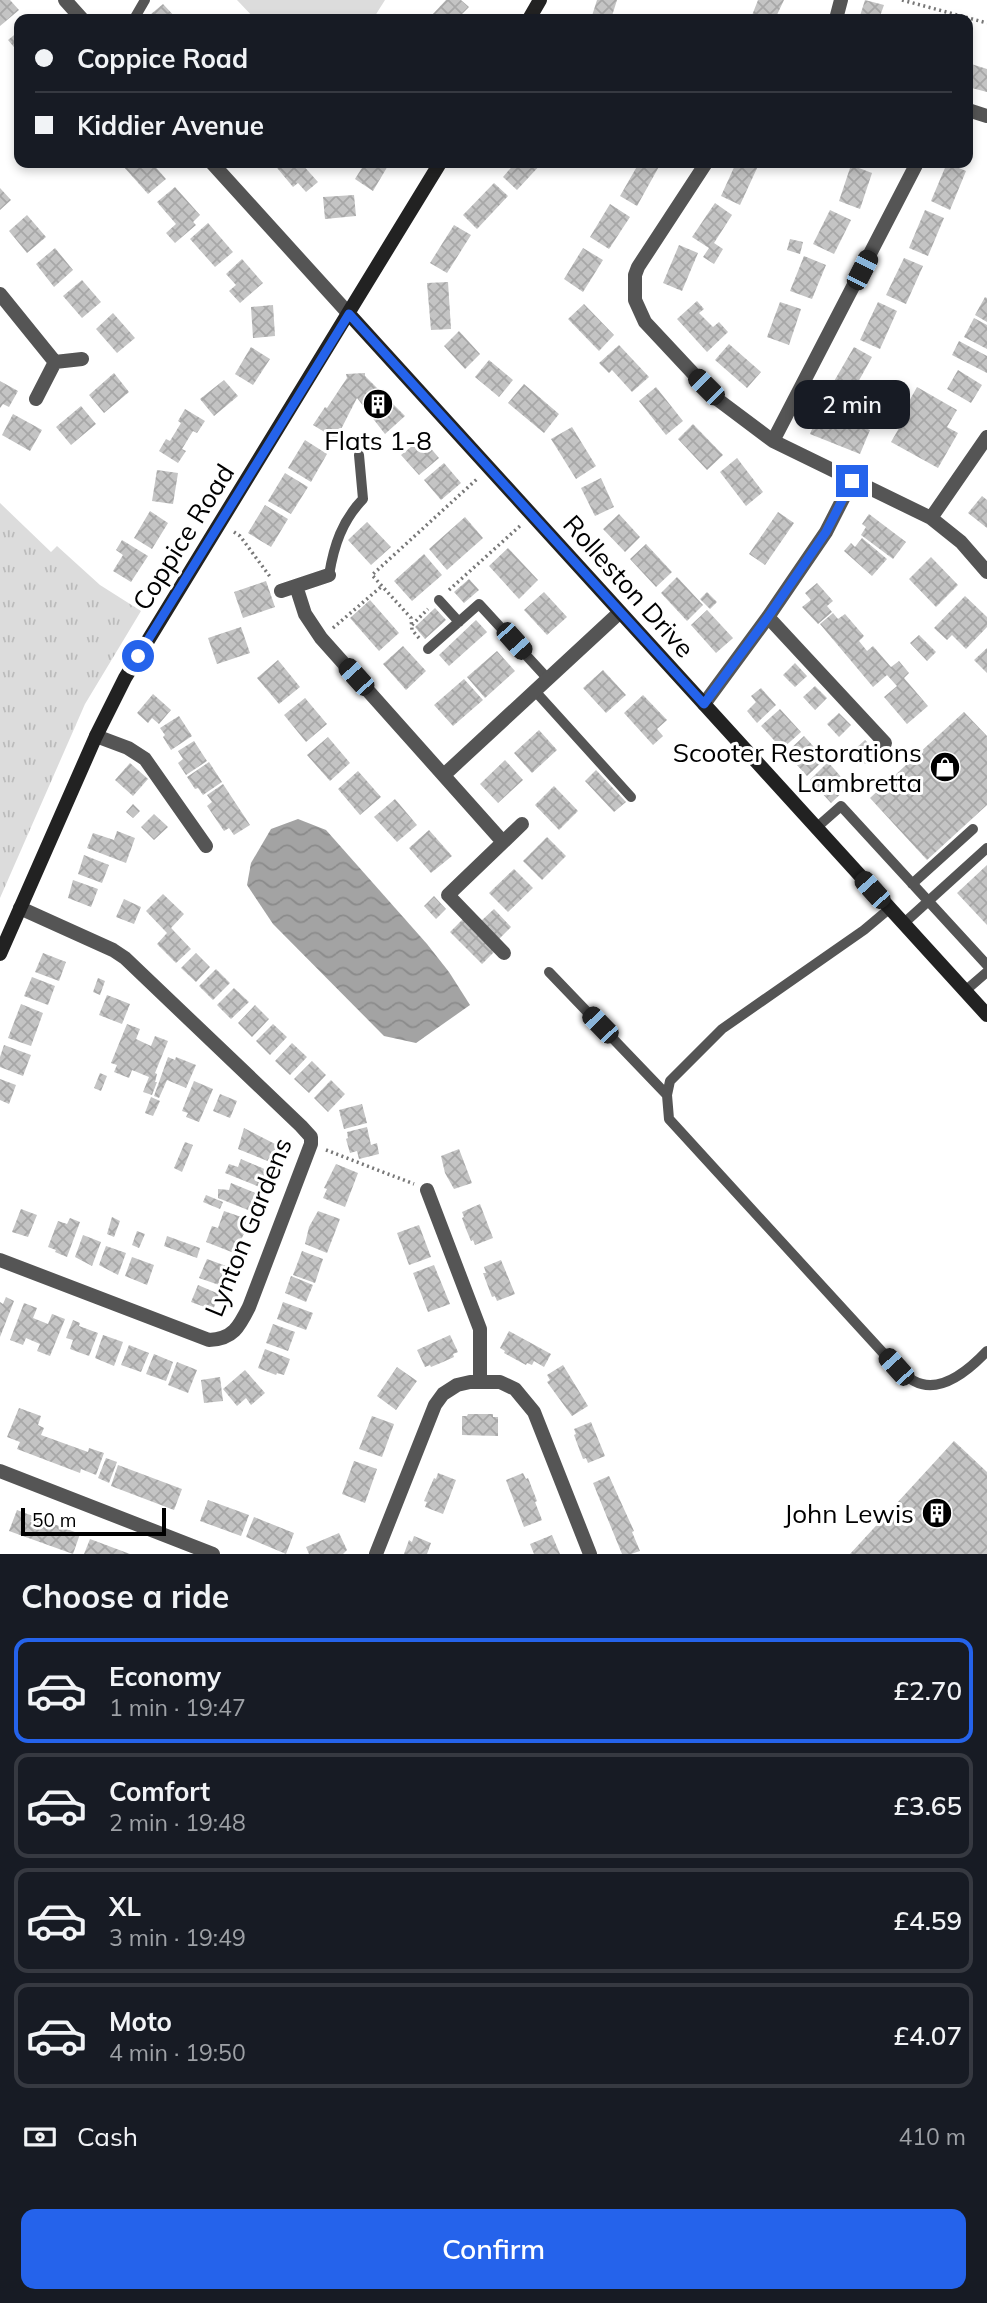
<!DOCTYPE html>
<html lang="en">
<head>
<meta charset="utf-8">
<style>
	body { margin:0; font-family:Mulish,sans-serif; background:#242831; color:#f1f3f6; height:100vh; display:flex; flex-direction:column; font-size:26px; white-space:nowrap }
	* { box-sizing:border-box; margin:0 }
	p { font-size:23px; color:#9ea1a6 }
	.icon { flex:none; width:38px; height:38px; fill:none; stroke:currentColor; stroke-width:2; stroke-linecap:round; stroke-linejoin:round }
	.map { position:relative; height:1554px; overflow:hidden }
	.side { display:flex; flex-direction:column; background:#171b24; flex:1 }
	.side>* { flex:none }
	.hud { position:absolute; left:14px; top:14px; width:959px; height:154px; border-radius:14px; box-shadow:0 4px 10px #0003; display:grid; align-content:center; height:154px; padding:0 21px; background:#171b24 }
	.scale { position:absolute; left:21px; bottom:18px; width:145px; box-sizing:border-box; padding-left:7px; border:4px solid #000; border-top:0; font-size:19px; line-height:24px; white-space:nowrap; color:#000; -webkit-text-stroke:5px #fff; paint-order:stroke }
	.end { position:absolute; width:32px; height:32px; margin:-16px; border:9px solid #2563eb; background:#fff; box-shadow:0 0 0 4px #fff }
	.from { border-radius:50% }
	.bubble { position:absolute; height:49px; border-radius:14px; background:#171b24; box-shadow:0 4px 10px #0003; font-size:23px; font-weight:600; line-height:49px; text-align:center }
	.car { position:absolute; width:21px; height:42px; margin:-21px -10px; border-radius:9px; box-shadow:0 0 5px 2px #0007; background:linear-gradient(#222 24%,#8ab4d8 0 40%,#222 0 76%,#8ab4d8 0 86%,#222 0) }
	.hud b { display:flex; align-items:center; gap:24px; height:66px; font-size:26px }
	.hud b+b { border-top:2px solid #363941 }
	.hud i { width:18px; height:18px; background:#f1f3f6 }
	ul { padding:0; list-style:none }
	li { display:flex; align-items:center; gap:21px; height:105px; margin:0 14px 10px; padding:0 7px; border:4px solid #363941; border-radius:14px }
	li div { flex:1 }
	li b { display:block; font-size:26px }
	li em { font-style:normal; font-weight:600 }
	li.current { border-color:#2563eb }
	li>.icon { width:63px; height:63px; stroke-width:1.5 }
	h2 { padding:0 21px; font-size:32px; line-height:84px }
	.pay { display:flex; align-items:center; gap:18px; height:77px; padding:0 21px; font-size:26px }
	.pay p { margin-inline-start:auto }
	.primary-button { display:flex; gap:14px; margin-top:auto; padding:14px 21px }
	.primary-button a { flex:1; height:80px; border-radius:14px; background:#2563eb; color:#fff; font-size:28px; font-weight:600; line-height:80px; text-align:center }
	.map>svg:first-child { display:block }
	.park { fill:url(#park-tufts) }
	.garden { fill:#dcdcdc }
	.water { fill:url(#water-waves) }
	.building { fill:url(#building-cross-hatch) }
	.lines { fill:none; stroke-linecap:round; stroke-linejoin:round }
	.path { stroke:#777; stroke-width:3.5; stroke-dasharray:2 3.5; stroke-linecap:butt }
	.lane { stroke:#555; stroke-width:10 }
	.street { stroke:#555; stroke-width:14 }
	.secondary { stroke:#222; stroke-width:14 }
	.route { stroke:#2563eb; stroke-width:9 }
	.labels { text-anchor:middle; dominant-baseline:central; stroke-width:6; stroke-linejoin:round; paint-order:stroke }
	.poi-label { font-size:26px; fill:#000; stroke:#fff; text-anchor:end }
	.street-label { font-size:26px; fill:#000; stroke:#fff }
</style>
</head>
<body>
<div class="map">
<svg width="987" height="1554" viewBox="0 0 987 1554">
	<defs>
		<pattern id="park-tufts" width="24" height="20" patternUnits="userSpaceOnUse" patternTransform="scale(1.75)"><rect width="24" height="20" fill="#dcdcdc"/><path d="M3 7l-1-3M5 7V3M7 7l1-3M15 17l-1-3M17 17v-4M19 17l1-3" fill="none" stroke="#bbb"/></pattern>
		<pattern id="water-waves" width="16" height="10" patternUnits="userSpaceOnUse" patternTransform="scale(1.75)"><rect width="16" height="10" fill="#a3a3a3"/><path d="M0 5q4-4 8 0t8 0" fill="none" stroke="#8b8b8b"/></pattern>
		<pattern id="building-cross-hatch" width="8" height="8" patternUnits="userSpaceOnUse" patternTransform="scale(1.75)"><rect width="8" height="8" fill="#c4c4c4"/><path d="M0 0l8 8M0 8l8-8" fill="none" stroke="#a7a7a7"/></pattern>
	</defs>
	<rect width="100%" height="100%" fill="#fff"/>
	<path class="park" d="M0,503L51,552L57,546L100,585L141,611L85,704L0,898Z"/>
	<path class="garden" d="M237,0H385L373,19H255Z"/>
	<path class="water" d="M298,819L326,830L427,944L449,972L470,1005L416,1043L384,1036L273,924L247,885L251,863L271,829Z"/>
	<path class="building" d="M0,0H10L19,10L0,26Z
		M446,0H461L469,7L457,19H436L432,15Z
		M597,0H617L611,19H591Z
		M758,0H784L775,19L751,18Z
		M865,0L884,5L879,19H859Z
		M163,4L177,19H145Z
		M19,31V53L8,40Z
		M968,63L987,69V92L968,87Z
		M127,163H152L166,179L148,194L123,166Z
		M273,163H301L318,182L306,192L298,183L293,187Z
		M365,163L389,164L373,191L355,179Z
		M515,163H542L517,190L503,177Z
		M639,163H661L637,206L620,196Z
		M736,163H750L758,166L740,205L721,196Z
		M947,163L966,171L950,210L931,201Z
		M851,165L872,173L860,209L839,201Z
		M494,183L508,196L477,229L463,215Z
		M175,187L200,215L193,222L196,225L175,243L166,233L176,224L157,202Z
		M0,188L11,200L0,210Z
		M354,195L356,216L325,219L323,197Z
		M715,203L732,215L714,243L723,249L714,264L703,257L709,248L692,237Z
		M610,204L630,217L609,249L590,237Z
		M830,210L851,220L834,254L813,244Z
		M925,210L944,218L928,256L909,248Z
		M27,215L46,237L27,253L9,231Z
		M208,223L233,252L215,267L190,239Z
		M454,225L471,235L447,273L430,263Z
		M790,239L803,242L800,254L787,250Z
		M679,245L698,253L682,291L663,283Z
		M55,248L73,270L54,287L36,264Z
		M583,248L603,260L583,292L564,279Z
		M804,256L826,265L812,299L790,291Z
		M904,258L923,266L906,304L886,295Z
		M242,259L263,283L240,303L229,291L236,285L226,274Z
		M82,280L101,302L82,318L63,296Z
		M448,282L451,329L431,330L427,283Z
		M985,297L987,298V322L975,315Z
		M697,301L704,309L699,313L713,327L719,322L728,332L707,352L677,319Z
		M780,302L801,309L789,345L767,337Z
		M878,302L897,311L880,349L860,340Z
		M584,304L614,335L599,351L568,319Z
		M273,305L275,336L253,338L251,307Z
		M113,313L135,338L117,353L96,329Z
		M974,318L987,325V349L964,337Z
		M459,331L480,354L465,369L444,346Z
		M959,341L987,356V373L952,355Z
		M729,344L761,372L747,388L715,360Z
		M619,345L649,377L632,392L612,370L609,373L599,363Z
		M251,347L270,359L253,385L235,374Z
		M854,347L872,357L852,393L833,383Z
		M489,360L513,380L499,397L475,377Z
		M958,370L982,385L971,403L947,389Z
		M114,373L129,392L104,413L89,395Z
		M365,373V376L405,416L385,434L357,398L336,439L313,425L325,407L327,408L347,378L346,374Z
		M224,380L238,396L214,416L200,399Z
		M0,381L18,391L9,407L3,404L0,408Z
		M524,384L559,414L544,433L508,403Z
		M656,387L683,421L666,435L639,401Z
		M917,387L957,410L947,427L958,433L938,468L891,442L902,423L898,421Z
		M81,406L96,424L71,445L56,427Z
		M185,409L205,421L197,433L193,431L182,449L186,451L178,463L159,451L166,439L170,441L181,423L178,421Z
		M820,410L870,430L860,454L810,434Z
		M13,414L42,430L30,451L2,435Z
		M693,424L723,455L707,470L678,439Z
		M572,427L596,466L576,479L551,439Z
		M422,438L439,458L419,475L401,455Z
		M305,440L327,454L311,482L288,468Z
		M737,458L763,492L746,506L720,472Z
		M444,463L461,483L441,500L424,480Z
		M157,470L178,473L173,504L152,501Z
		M285,473L308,487L291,514L268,501Z
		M601,478L614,507L595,516L581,488Z
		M982,496L987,500V528L968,513Z
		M265,505L288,519L271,547L248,533Z
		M150,511L168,523L152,549L134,538Z
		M778,512L794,523L765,565L749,554Z
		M619,514L640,537L625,552L603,529Z
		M869,514L906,542L893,559L861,535L866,527L862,524Z
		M465,517L483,538L447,570L429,549Z
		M367,522L391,547L371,565L348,540Z
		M862,538L887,559L872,576L844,551L851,543L855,547Z
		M122,540L148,556L131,582L113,571L123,555L116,550Z
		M646,544L672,572L656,587L630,559Z
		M508,548L538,580L519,599L489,566Z
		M424,554L442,575L412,601L394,581Z
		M931,557L958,585L936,607L909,579Z
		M677,577L703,605L687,621L661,593Z
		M469,579L479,590L464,603L454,592Z
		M266,581L275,607L243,618L234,592Z
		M817,583L833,601L827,606L832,612L818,624L802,607L811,600L805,593Z
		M544,592L567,617L547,635L524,610Z
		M707,592L717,602L710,609L700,599Z
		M965,596L987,617V627L966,649L952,635L947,640L934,628Z
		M370,600L399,633L379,651L350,618Z
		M435,608L446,620L425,639L415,627Z
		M707,610L733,638L716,653L691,625Z
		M833,613L838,619L845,614L864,636L859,641L867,651L873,646L891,667L899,661L909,673L904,678L928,706L907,724L884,697L897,686L887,675L873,687L820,624Z
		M476,620L487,632L449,666L439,655Z
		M241,627L250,653L217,664L208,638Z
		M919,635L936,652L927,661L910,643Z
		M403,646L426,671L406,690L383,664Z
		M987,648V673L974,660Z
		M497,651L515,671L485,698L467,677Z
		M278,660L300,687L279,704L257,678Z
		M795,663L807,676L795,687L783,675Z
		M603,670L626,695L606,713L583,688Z
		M464,679L483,700L453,726L434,705Z
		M815,686L827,698L815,710L803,697Z
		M761,688L776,705L757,723L747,711L756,702L751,696Z
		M153,694L171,710L159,724L152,718L148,723L137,713Z
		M643,695L667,720L657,729L663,736L653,745L624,713Z
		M305,698L327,724L306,742L284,715Z
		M780,709L801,732L782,749L761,726Z
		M964,712L987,736V805L927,860L870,798Z
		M839,713L851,725L839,737L827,724Z
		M179,716L192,736L171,750L163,737L165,735L160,728Z
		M539,730L557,750L532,773L514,753Z
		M804,736L825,759L807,776L786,753Z
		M328,737L350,763L330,781L307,755Z
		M865,740L877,752L865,764L853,751Z
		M194,741L207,761L186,775L178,763L183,759L178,751Z
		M505,760L523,780L498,803L480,784Z
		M209,762L222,782L203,795L198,788L195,789L187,777Z
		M828,762L849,786L831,803L810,780Z
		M130,763L148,779L133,796L115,780Z
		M596,770L626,802L614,812L585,781Z
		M358,771L381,797L360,815L338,789Z
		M223,784L250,825L234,835L229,828L224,831L207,806L212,802L207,795Z
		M554,786L578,811L559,830L535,805Z
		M395,799L417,825L397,842L374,817Z
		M133,804L140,811L133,818L126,812Z
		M154,814L168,827L154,840L141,827Z
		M429,830L452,856L431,873L409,848Z
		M117,831L135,838L126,863L87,848L93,833L114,840Z
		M547,837L566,856L542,880L523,861Z
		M84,855L109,865L102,883L78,874Z
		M987,865V925L957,893Z
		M514,869L533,888L508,912L489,893Z
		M73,880L98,889L91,907L68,898Z
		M163,894L184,914L171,928L191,949L176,963L157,944L167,933L146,911Z
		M434,896L446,909L436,919L424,906Z
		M124,899L141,907L134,924L116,917Z
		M494,909L511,927L498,940L480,922Z
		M464,918L495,951L482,964L450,932Z
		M43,953L66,962L59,981L35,972Z
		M196,953L210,967L196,982L181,968Z
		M216,969L230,983L213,1000L199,986Z
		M32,977L55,986L48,1005L24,996Z
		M98,978L105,981L100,995L93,992Z
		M234,988L249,1002L231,1019L217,1005Z
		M107,995L130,1004L122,1024L99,1015Z
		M21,1004L43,1013L31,1046L8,1038Z
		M255,1005L269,1019L252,1037L238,1023Z
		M127,1024L140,1029L136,1039L151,1046L155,1036L168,1041L155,1073L157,1074L155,1082H157L152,1095L143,1092L149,1077L132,1070L129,1078L114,1072L117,1065L111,1063Z
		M273,1024L287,1037L270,1055L256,1041Z
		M292,1043L307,1057L290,1075L275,1061Z
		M4,1045L31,1055L23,1076L0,1067V1057Z
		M168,1057L175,1060L176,1057L196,1065L186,1088L167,1080L159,1098L154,1096Z
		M312,1061L326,1075L309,1093L294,1079Z
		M100,1073L107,1076L101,1091L94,1088Z
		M0,1079L16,1085L9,1104L0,1100Z
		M331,1080L345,1094L328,1112L314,1098Z
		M194,1081L213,1089L199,1122L186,1117L188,1113L182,1111Z
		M220,1094L237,1101L230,1118L213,1111Z
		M151,1097L160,1101L153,1116L145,1113Z
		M362,1104L367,1123L344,1129L339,1110Z
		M367,1127L371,1145L377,1143L379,1154L359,1159L357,1151L350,1153L346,1139L348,1138L347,1132Z
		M244,1128L277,1145L270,1162L238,1149Z
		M185,1142L193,1145L182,1172L174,1168Z
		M459,1149L472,1183L454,1189L445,1173L441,1156Z
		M241,1159L269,1171L262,1188L225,1173L229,1164L238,1167Z
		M336,1164L358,1173L345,1207L323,1198L327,1189L324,1188Z
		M231,1183L260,1195L253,1212L218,1198V1189L229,1190Z
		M206,1195L223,1202L220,1209L203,1202Z
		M480,1204L493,1238L475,1245L473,1240L471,1241L466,1229L462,1218L464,1217L462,1212Z
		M21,1209L37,1215L28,1237L12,1232Z
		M224,1211L247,1219L243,1229L246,1230L234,1253L206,1242L212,1226L218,1228Z
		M318,1211L340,1219L327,1253L305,1244L309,1227Z
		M112,1217L120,1221L114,1237L107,1234Z
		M70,1218L80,1222L67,1257L55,1252L56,1250L48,1247L58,1221L67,1224Z
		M419,1225L431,1257L409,1265L397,1233Z
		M137,1231L145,1234L139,1248L132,1245Z
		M83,1235L101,1242L92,1266L75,1257Z
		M167,1236L200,1248L197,1258L164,1246Z
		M106,1246L126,1253L118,1275L99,1265Z
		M302,1251L323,1259L315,1283L293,1275Z
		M132,1257L154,1265L147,1285L125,1276Z
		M207,1259L229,1267L222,1286L199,1278Z
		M501,1260L515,1294L497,1301L495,1296L492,1297L483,1273H486L484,1267Z
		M434,1265L450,1304L428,1312L413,1273Z
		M291,1276L313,1285L306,1302L285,1293Z
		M198,1285L219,1294L213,1310L191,1302Z
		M6,1297L14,1301L0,1337V1302L3,1304Z
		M283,1302L313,1313L306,1330L277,1319Z
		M24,1303L37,1308L33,1318L48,1324L52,1314L65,1319L50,1356L37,1351L40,1344L26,1338L23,1345L10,1340Z
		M73,1320L80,1323L79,1326L98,1333L89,1356L70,1349L73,1340L66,1338Z
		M273,1324L295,1332L288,1351L266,1343Z
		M509,1331L551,1354L544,1367L534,1361L532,1365L527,1363L526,1365L504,1353L505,1351L500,1348Z
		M103,1335L123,1342L114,1366L95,1358Z
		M450,1335L458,1352L453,1354L454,1357L443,1362L431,1367L430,1365L425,1367L417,1350Z
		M129,1345L149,1353L141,1372L121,1365Z
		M265,1349L290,1359L284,1375L277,1373L276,1375L258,1368Z
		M154,1354L173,1362L166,1381L146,1374Z
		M177,1362L197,1370L188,1393L168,1385Z
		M563,1365L588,1406L572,1416L547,1382L550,1380L547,1375Z
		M397,1367L417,1381L396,1410L377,1396Z
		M245,1370L265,1393L251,1405L246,1398L237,1406L223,1389Z
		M220,1377L223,1401L204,1403L201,1380Z
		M19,1408L41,1416L38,1425L44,1428L41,1435L88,1452L89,1448L104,1453L96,1475L81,1469L80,1473L17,1449L20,1442L7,1437Z
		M468,1414H493V1417H498V1436L462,1435V1416H467Z
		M372,1416L394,1424L382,1457L359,1449Z
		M591,1422L605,1456L588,1463L586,1458L583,1459L574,1435L576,1434L574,1429Z
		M954,1441L987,1472V1554H850Z
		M106,1458L117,1462L109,1483L98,1478Z
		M354,1461L377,1469L365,1503L342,1494Z
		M118,1465L182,1489L174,1510L111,1486Z
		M438,1473L456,1480L443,1514L425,1507L427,1502L424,1501L434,1478L436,1479Z
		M523,1473L526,1479L528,1478L537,1501L535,1502L542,1520L524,1527L506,1480Z
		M609,1476L634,1531L632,1532L640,1551L631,1554H622L593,1483Z
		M208,1500L249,1515L241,1536L200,1521Z
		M17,1510L80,1534L73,1554L9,1531Z
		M254,1517L294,1533L286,1554L246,1537Z
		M339,1533L347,1550L343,1554H309L306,1547Z
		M552,1535L560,1554H534L530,1544Z
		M414,1536L431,1543L427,1554H404L409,1540L412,1542Z
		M90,1539L130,1554H84Z"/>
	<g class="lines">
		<path class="path" d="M902,0L987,23
			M234,532L240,536L271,578
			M449,590L521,525
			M412,625L428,609
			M333,628L382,586
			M419,638L412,630L411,618L372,575L477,479
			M326,1150L414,1184"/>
		<path class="lane" d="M134,19L145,0
			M329,575C334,545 342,521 363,499L359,455
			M439,600L459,622
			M428,649L479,604L548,679
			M535,691L631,797
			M816,828L841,806L987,965
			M912,884L973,829
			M889,909L864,930L722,1029L670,1081L667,1095L669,1119L896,1367C902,1372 908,1378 914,1381C940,1395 970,1369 987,1351
			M903,924L987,848
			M549,972L667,1095
			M965,991L987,972"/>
		<path class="street" d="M65,0L82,19
			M836,19L841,0
			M968,110L987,116
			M212,163L349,314
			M706,163L638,267L635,275V300L645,322L717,399L773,441L931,518L961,542L987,572
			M0,294L55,362
			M36,399L55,362L82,359
			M773,441L917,163
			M931,518L987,437
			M296,586L305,614L321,638L503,842
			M281,591L329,575
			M768,617L885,743
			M704,704L768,617L826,532L852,481
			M96,736L128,748L145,759L206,846
			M445,774L619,613
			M504,953L448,895L522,824
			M427,1190L480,1329V1381
			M0,1260L209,1340C233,1339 239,1327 249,1307L311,1144V1137L301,1126L125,958L113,950L20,908
			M0,1471L213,1554
			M376,1554L435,1405L443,1394L457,1385L470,1382H500L515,1389L534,1412L590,1554"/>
		<path class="secondary" d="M529,19L540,0
			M349,314L987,1015
			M0,954L96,736L125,678L440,163"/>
	</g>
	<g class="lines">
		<path class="route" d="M138,656L349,314L704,704L768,617L826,532L852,481"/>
	</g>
	<defs>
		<g id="building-disc" transform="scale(1.575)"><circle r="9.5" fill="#000" stroke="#fff"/><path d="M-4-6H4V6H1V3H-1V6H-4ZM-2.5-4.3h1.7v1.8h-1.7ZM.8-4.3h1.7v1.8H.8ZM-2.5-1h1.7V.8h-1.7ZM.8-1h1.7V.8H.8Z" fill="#fff"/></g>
		<g id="shop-disc" transform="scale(1.575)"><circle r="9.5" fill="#000" stroke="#fff"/><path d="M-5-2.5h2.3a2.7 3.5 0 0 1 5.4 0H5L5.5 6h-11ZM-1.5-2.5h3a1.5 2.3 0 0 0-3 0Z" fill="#fff"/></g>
	</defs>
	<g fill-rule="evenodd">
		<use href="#building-disc" x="378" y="404"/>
		<use href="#shop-disc" x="945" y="767"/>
		<use href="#building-disc" x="937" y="1513"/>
	</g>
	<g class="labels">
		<g class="poi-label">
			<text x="378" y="440" text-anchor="middle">Flats 1-8</text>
			<text x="922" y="752">Scooter Restorations<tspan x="922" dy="30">Lambretta</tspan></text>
			<text x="914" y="1513">John Lewis</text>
		</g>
		<g class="street-label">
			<text transform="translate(183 537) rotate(-58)">Coppice Road</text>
			<text transform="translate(629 586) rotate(48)">Rolleston Drive</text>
			<text transform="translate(248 1227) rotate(-68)">Lynton Gardens</text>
		</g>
	</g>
</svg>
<div class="scale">50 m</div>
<i class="end from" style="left:138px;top:656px"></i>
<i class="end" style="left:852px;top:481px"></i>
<div class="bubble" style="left:794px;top:380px;width:116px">2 min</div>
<i class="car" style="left:862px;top:270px;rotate:27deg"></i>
<i class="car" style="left:706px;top:387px;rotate:315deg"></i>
<i class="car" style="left:514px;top:641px;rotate:138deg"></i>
<i class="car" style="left:356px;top:677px;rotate:318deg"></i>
<i class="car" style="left:872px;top:890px;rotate:318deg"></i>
<i class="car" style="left:600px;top:1025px;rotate:316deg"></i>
<i class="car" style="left:896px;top:1367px;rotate:318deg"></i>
<div class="hud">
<b><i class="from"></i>Coppice Road</b>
<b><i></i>Kiddier Avenue</b>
</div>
</div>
<section class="side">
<h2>Choose a ride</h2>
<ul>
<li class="current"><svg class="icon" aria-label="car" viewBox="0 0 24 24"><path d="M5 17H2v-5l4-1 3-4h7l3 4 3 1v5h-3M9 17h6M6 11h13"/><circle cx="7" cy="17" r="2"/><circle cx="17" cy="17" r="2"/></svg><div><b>Economy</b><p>1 min · 19:47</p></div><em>£2.70</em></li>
<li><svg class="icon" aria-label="car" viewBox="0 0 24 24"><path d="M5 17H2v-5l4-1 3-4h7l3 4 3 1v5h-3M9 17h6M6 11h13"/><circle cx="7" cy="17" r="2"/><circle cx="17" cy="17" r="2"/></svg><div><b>Comfort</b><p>2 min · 19:48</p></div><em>£3.65</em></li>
<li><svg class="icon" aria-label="car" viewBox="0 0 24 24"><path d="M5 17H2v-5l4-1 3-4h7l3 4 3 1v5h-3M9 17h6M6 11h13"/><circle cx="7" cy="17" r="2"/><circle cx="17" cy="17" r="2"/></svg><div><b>XL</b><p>3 min · 19:49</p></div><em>£4.59</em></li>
<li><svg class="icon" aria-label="car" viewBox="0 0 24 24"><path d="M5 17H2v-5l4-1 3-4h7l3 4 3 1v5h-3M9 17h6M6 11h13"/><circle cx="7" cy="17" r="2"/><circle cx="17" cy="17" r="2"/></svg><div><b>Moto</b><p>4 min · 19:50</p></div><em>£4.07</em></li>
</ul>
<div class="pay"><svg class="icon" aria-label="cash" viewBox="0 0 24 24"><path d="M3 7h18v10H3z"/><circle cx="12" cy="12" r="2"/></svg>Cash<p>410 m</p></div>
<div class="primary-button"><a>Confirm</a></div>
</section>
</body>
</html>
